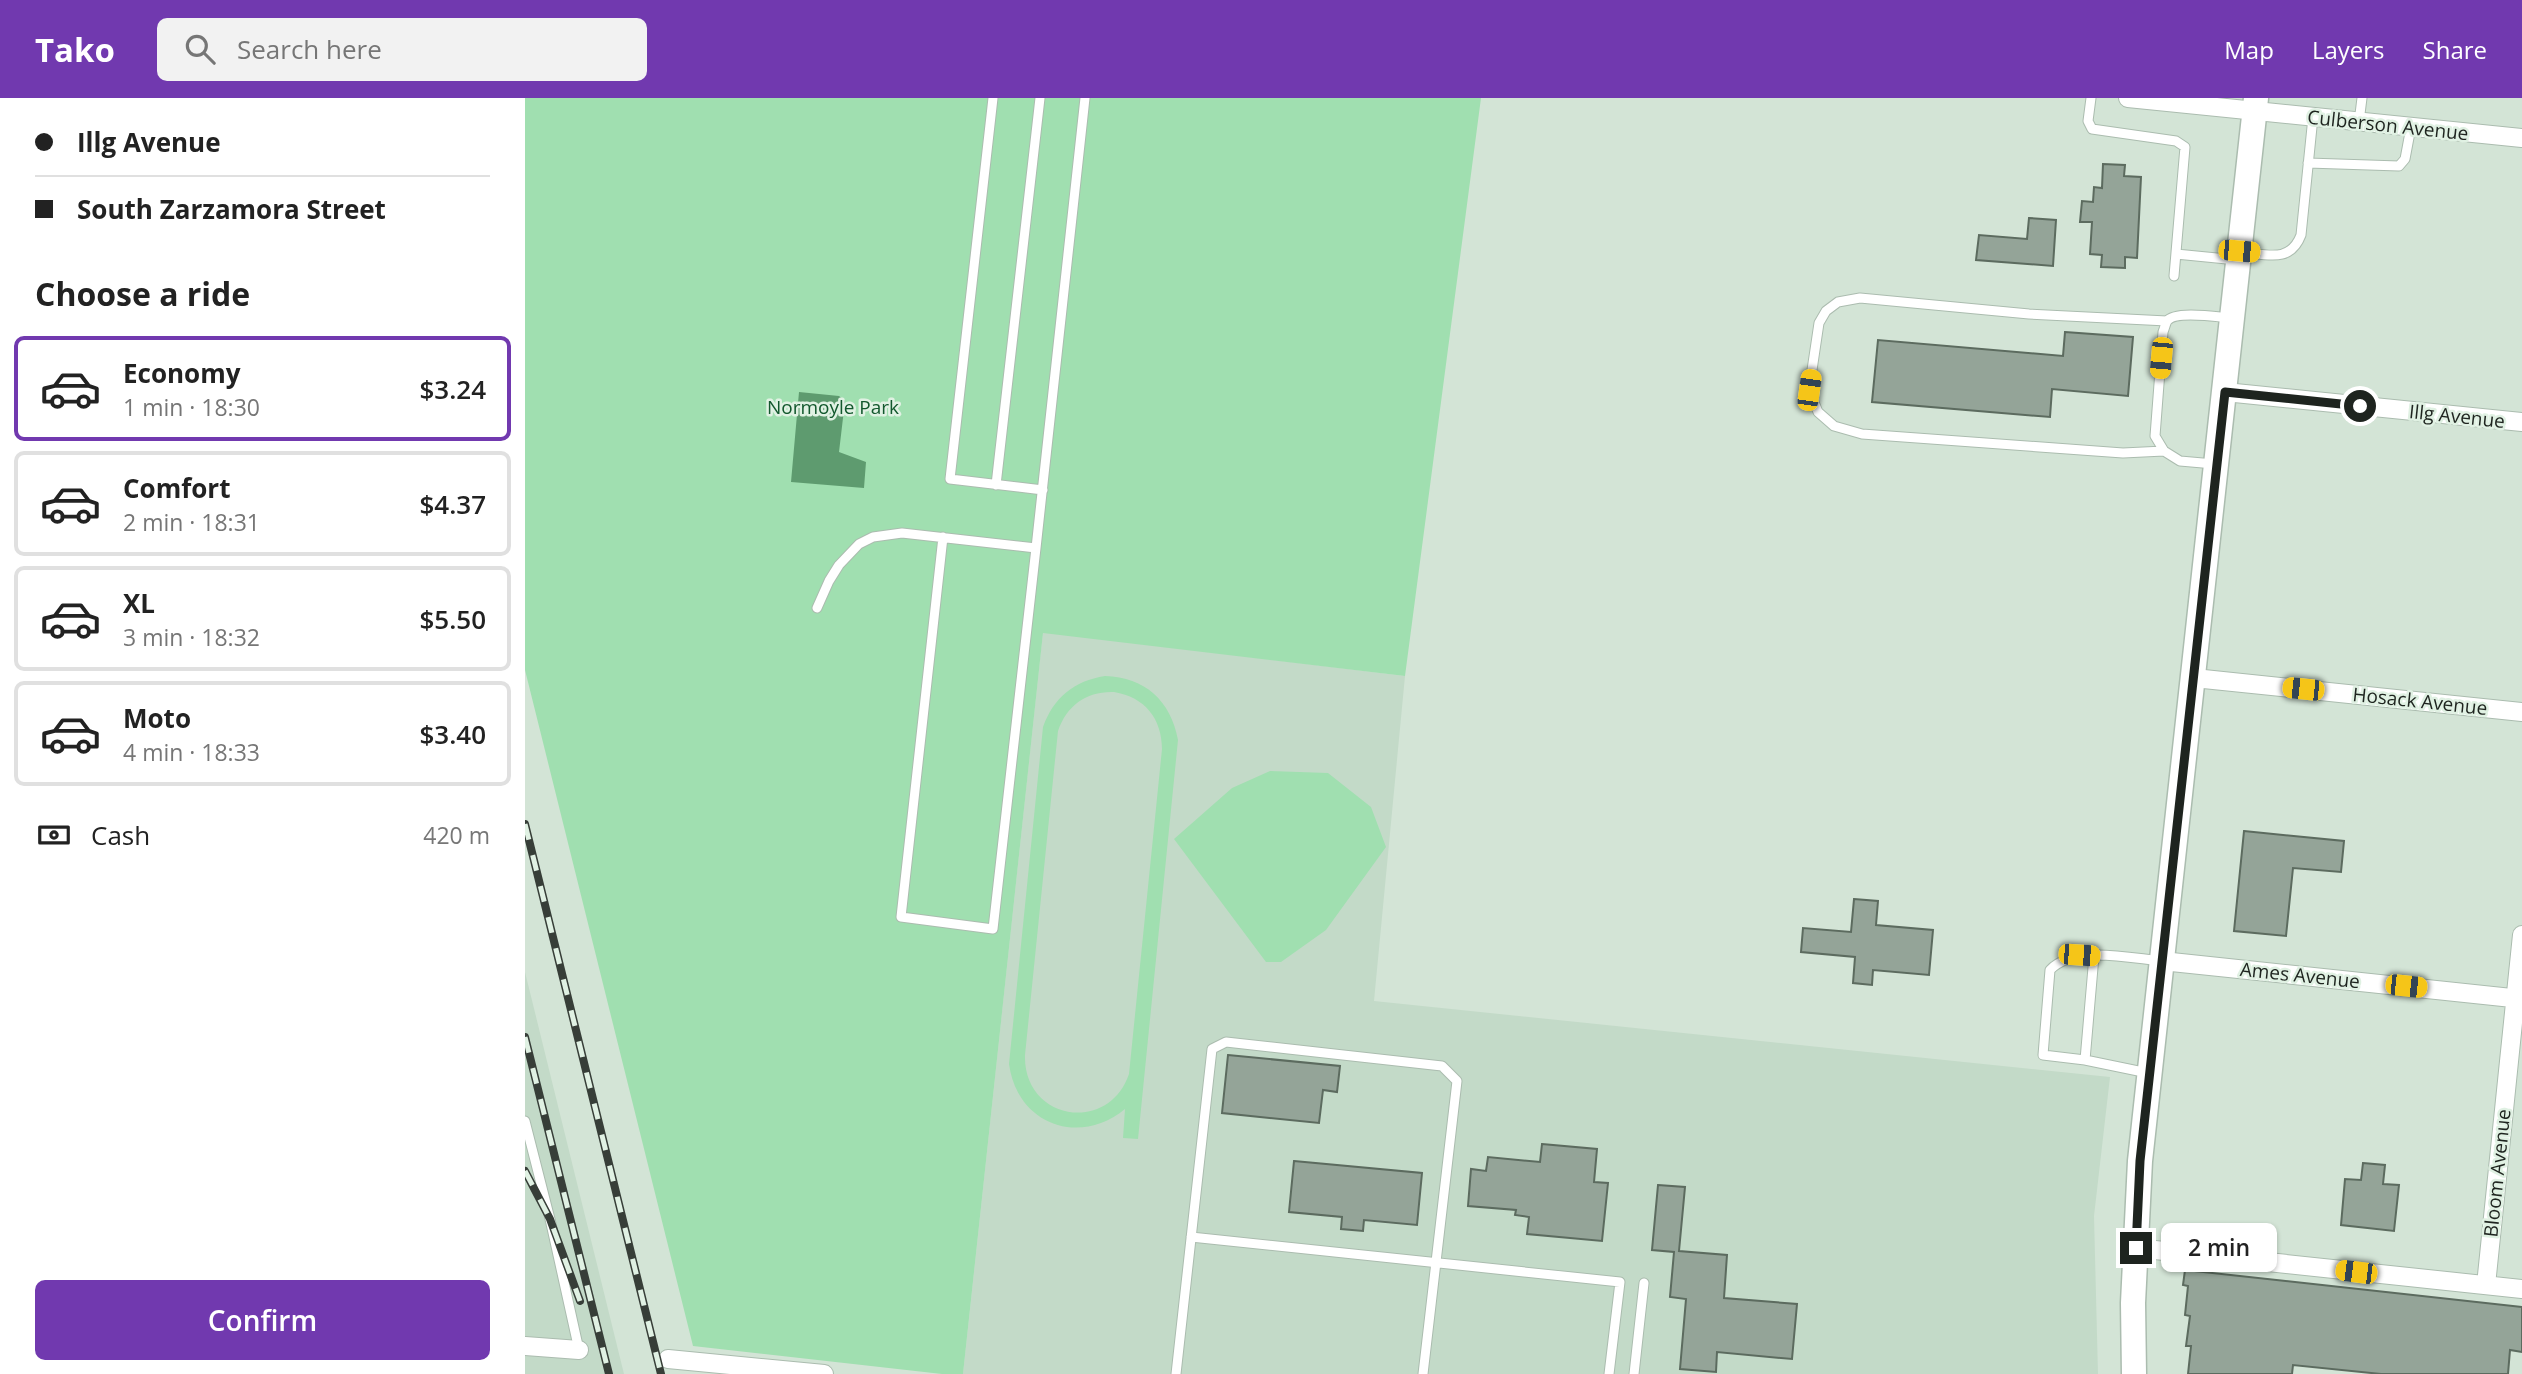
<!DOCTYPE html>
<html lang="en">
<head>
<meta charset="utf-8">
<style>
	body { margin:0; font-family:"Open Sans",sans-serif; background:#f2f2f2; color:#222; height:100vh; display:flex; flex-direction:column; font-size:26px; white-space:nowrap }
	* { box-sizing:border-box; margin:0 }
	p { font-size:23px; color:#767676 }
	.icon { flex:none; width:38px; height:38px; fill:none; stroke:currentColor; stroke-width:2; stroke-linecap:round; stroke-linejoin:round }
	.map { position:relative; flex:1; overflow:hidden }
	.drawer { display:flex; flex-direction:column; background:#fff; width:525px }
	.drawer>* { flex:none }
	.guide { display:grid; align-content:center; height:154px; padding:0 35px; background:#fff }
	.end { position:absolute; width:32px; height:32px; margin:-16px; border:9px solid #1e241f; background:#fff; box-shadow:0 0 0 4px #fff }
	.from { border-radius:50% }
	.bubble { position:absolute; height:49px; border-radius:10px; background:#fff; box-shadow:0 2px 5px #0004; font-size:23px; font-weight:600; line-height:49px; text-align:center }
	.car { position:absolute; width:21px; height:42px; margin:-21px -10px; border-radius:9px; box-shadow:0 0 5px 2px #0007; background:linear-gradient(#f5c518 24%,#345 0 40%,#f5c518 0 76%,#345 0 86%,#f5c518 0) }
	.guide b { display:flex; align-items:center; gap:24px; height:66px; font-size:26px }
	.guide b+b { border-top:2px solid #e0e0e0 }
	.guide i { width:18px; height:18px; background:#222 }
	ul { padding:0; list-style:none }
	li { display:flex; align-items:center; gap:21px; height:105px; margin:0 14px 10px; padding:0 21px; border:4px solid #e0e0e0; border-radius:10px }
	li div { flex:1 }
	li b { display:block; font-size:26px }
	li em { font-style:normal; font-weight:600 }
	li.active { border-color:#7139af }
	li>.icon { width:63px; height:63px; stroke-width:1.5 }
	h2 { padding:0 35px; font-size:32px; line-height:84px }
	.pay { display:flex; align-items:center; gap:18px; height:77px; padding:0 35px; font-size:26px }
	.pay p { margin-inline-start:auto }
	.action { display:flex; gap:14px; margin-top:auto; padding:14px 35px }
	.action a { flex:1; height:80px; border-radius:10px; background:#7139af; color:#fff; font-size:28px; font-weight:600; line-height:80px; text-align:center }
	header { display:flex; align-items:center; gap:42px; box-sizing:border-box; height:98px; padding:0 35px; background:#7139af; color:#fff }
	header strong { font-size:33px }
	nav { display:flex; gap:38px; margin-inline-start:auto; font-size:24px }
	.search { width:490px; height:63px; background:#f2f2f2; display:flex; align-items:center; gap:18px; box-sizing:border-box; padding:0 24px; border-radius:10px; color:#767676; font-size:26px }
	main { display:flex; flex:1; min-height:0 }
	.map>svg:first-child { display:block }
	.built { fill:#c3dac8 }
	.green { fill:#a0dfb0; fill-rule:evenodd }
	.water { fill:#5e9b6f }
	.building { fill:#94a498; stroke:#5c6b5f; stroke-width:2 }
	.lines { fill:none; stroke-linecap:round; stroke-linejoin:round }
	.service-casing { stroke:#abbcaf; stroke-width:11 }
	.minor-casing { stroke:#abbcaf; stroke-width:20 }
	.secondary-casing { stroke:#abbcaf; stroke-width:27 }
	.service { stroke:#fff; stroke-width:9 }
	.minor { stroke:#fff; stroke-width:18 }
	.secondary { stroke:#fff; stroke-width:24 }
	.rail-casing { stroke:#373e38; stroke-width:8 }
	.rail { stroke:#e0f1e3; stroke-width:5; stroke-dasharray:16; stroke-linecap:butt }
	.route { stroke:#1e241f; stroke-width:9 }
	.labels { text-anchor:middle; dominant-baseline:central; stroke-width:5; stroke-linejoin:round; paint-order:stroke }
	.street-label { font-size:19px; fill:#1e241f; stroke:#e0f1e3 }
	.park-label { font-size:19px; fill:#12582d; stroke:#e0f1e3 }
</style>
</head>
<body>
<header>
<strong>Tako</strong>
<div class="search"><svg class="icon" aria-label="search" viewBox="0 0 24 24"><circle cx="10" cy="10" r="6"/><path d="M15 15l6 6"/></svg>Search here</div>
<nav><a>Map</a><a>Layers</a><a>Share</a></nav>
</header>
<main>
<section class="drawer">
<div class="guide">
<b><i class="from"></i>Illg Avenue</b>
<b><i></i>South Zarzamora Street</b>
</div>
<h2>Choose a ride</h2>
<ul>
<li class="active"><svg class="icon" aria-label="car" viewBox="0 0 24 24"><path d="M5 17H2v-5l4-1 3-4h7l3 4 3 1v5h-3M9 17h6M6 11h13"/><circle cx="7" cy="17" r="2"/><circle cx="17" cy="17" r="2"/></svg><div><b>Economy</b><p>1 min · 18:30</p></div><em>$3.24</em></li>
<li><svg class="icon" aria-label="car" viewBox="0 0 24 24"><path d="M5 17H2v-5l4-1 3-4h7l3 4 3 1v5h-3M9 17h6M6 11h13"/><circle cx="7" cy="17" r="2"/><circle cx="17" cy="17" r="2"/></svg><div><b>Comfort</b><p>2 min · 18:31</p></div><em>$4.37</em></li>
<li><svg class="icon" aria-label="car" viewBox="0 0 24 24"><path d="M5 17H2v-5l4-1 3-4h7l3 4 3 1v5h-3M9 17h6M6 11h13"/><circle cx="7" cy="17" r="2"/><circle cx="17" cy="17" r="2"/></svg><div><b>XL</b><p>3 min · 18:32</p></div><em>$5.50</em></li>
<li><svg class="icon" aria-label="car" viewBox="0 0 24 24"><path d="M5 17H2v-5l4-1 3-4h7l3 4 3 1v5h-3M9 17h6M6 11h13"/><circle cx="7" cy="17" r="2"/><circle cx="17" cy="17" r="2"/></svg><div><b>Moto</b><p>4 min · 18:33</p></div><em>$3.40</em></li>
</ul>
<div class="pay"><svg class="icon" aria-label="cash" viewBox="0 0 24 24"><path d="M3 7h18v10H3z"/><circle cx="12" cy="12" r="2"/></svg>Cash<p>420 m</p></div>
<div class="action"><a>Confirm</a></div>
</section>
<div class="map">
<svg width="1997" height="1276" viewBox="0 0 1997 1276">
	<rect width="100%" height="100%" fill="#d3e4d6"/>
	<path class="built" d="M518,534L880,578L849,903L1585,979L1569,1118L1573,1276H438Z
		M0,874L99,1276H0Z"/>
	<path class="green" d="M0,0H956L880,578L518,535L438,1276H417L168,1248L0,572Z
		M580,578C620,579 646,603 653,642L613,1041L598,1040L600,1011C554,1049 492,1026 484,966L518,629C529,599 549,583 580,578ZM589,594C620,599 637,621 637,651L604,976C583,1037 498,1022 500,957L533,633C542,607 562,593 589,594Z
		M745,673L803,675L846,709L861,749L801,832L756,864H741L649,741L707,690Z"/>
	<path class="water" d="M274,294L314,298L320,303L314,354L341,364L339,390L266,384Z"/>
	<path class="building" d="M1578,66L1600,67L1599,78L1616,79L1612,160L1600,159V170L1576,169L1577,157L1565,156L1567,124H1555L1557,103L1568,104L1569,89L1577,90Z
		M1504,120L1531,122L1528,168L1451,162L1454,137L1502,141Z
		M1540,234L1608,239L1603,298L1527,291L1525,319L1347,304L1353,242L1538,258Z
		M1719,733L1819,743L1816,774L1768,770L1761,838L1709,833Z
		M1329,801L1353,803L1351,827L1408,832L1404,877L1348,872L1347,887L1328,885L1330,859L1276,854L1278,830L1326,834Z
		M703,957L815,968L812,994L798,992L794,1025L697,1015Z
		M1017,1046L1072,1051L1069,1084L1083,1085L1077,1143L1002,1136L1004,1119L990,1117L991,1112L943,1108L946,1071L961,1073L963,1059L1015,1064Z
		M769,1063L897,1075L892,1127L839,1122L838,1133L816,1131L817,1119L764,1114Z
		M1838,1065L1860,1067L1858,1086L1874,1087L1869,1133L1816,1127L1820,1081L1836,1082Z
		M1133,1087L1160,1089L1154,1153L1202,1157L1199,1200L1272,1206L1267,1261L1192,1254L1191,1274L1155,1271L1161,1201L1145,1199L1149,1154L1127,1152Z
		M1660,1172L1997,1209V1254L1985,1252L1983,1276H1856L1768,1267L1767,1276H1663L1666,1248H1661L1665,1218L1660,1217L1663,1188L1658,1187Z"/>
	<g class="lines">
		<g class="service-casing">
			<path id="service" d="M468,0L425,381L518,392
				M1566,0L1563,23L1567,31L1651,43L1660,49L1649,178
				M1834,24L1837,0
				M1783,65L1874,68L1880,61L1886,29
				M1716,154C1741,156 1765,166 1776,137L1788,19
				M1651,156L1712,162
				M1639,353L1598,355L1337,336L1309,328L1293,314L1284,292L1294,225L1301,213L1313,204L1335,200L1504,216L1642,223
				M1689,366L1655,363L1639,353L1630,338L1638,234C1639,232 1641,224 1642,223C1650,212 1693,219 1706,220
				M471,387L515,0
				M418,439L376,819L468,831L511,450
				M292,510L304,483L314,467L334,446L348,439L377,435L511,450L560,0
				M1569,858L1560,962L1623,975
				M1560,962L1518,957L1525,872C1549,847 1604,860 1636,863
				M0,1023L25,1121L54,1252
				M666,1139L1095,1184L1084,1276
				M651,1276L687,951L701,944L917,968L932,983L898,1276
				M1109,1276L1119,1185"/>
		</g>
		<g class="minor-casing">
			<path id="minor" d="M1603,0L1997,40
				M1700,294L1997,324
				M1669,580L1997,614
				M1637,863L1997,901
				M1611,1150L1997,1191
				M1961,1187L1997,837
				M0,1248L54,1252
				M143,1261L299,1276"/>
		</g>
		<g class="secondary-casing">
			<path id="secondary" d="M1609,1276L1608,1205L1615,1063L1731,0"/>
		</g>
		<use href="#service" class="service"/>
		<use href="#minor" class="minor"/>
		<use href="#secondary" class="secondary"/>
		<g class="rail-casing">
			<path id="rail" d="M0,726L136,1276
				M0,939L84,1276
				M0,1073L25,1121L55,1203"/>
		</g>
		<use href="#rail" class="rail"/>
	</g>
	<g class="lines">
		<path class="route" d="M1611,1150L1615,1063L1700,294L1835,308"/>
	</g>
	<g class="labels">
		<g class="street-label">
			<text transform="translate(1863 27) rotate(6)">Culberson Avenue</text>
			<text transform="translate(1932 318) rotate(6)">Illg Avenue</text>
			<text transform="translate(1895 603) rotate(6)">Hosack Avenue</text>
			<text transform="translate(1775 877) rotate(6)">Ames Avenue</text>
			<text transform="translate(1972 1075) rotate(-84)">Bloom Avenue</text>
		</g>
		<g class="park-label">
			<text x="308" y="309">Normoyle Park</text>
		</g>
	</g>
</svg>
<i class="end from" style="left:1835px;top:308px"></i>
<i class="end" style="left:1611px;top:1150px"></i>
<div class="bubble" style="left:1636px;top:1125px;width:116px">2 min</div>
<i class="car" style="left:1714px;top:153px;rotate:95deg"></i>
<i class="car" style="left:1636px;top:260px;rotate:185deg"></i>
<i class="car" style="left:1284px;top:292px;rotate:8deg"></i>
<i class="car" style="left:1778px;top:591px;rotate:276deg"></i>
<i class="car" style="left:1554px;top:857px;rotate:94deg"></i>
<i class="car" style="left:1881px;top:888px;rotate:96deg"></i>
<i class="car" style="left:1831px;top:1174px;rotate:277deg"></i>
</div>
</main>
</body>
</html>
